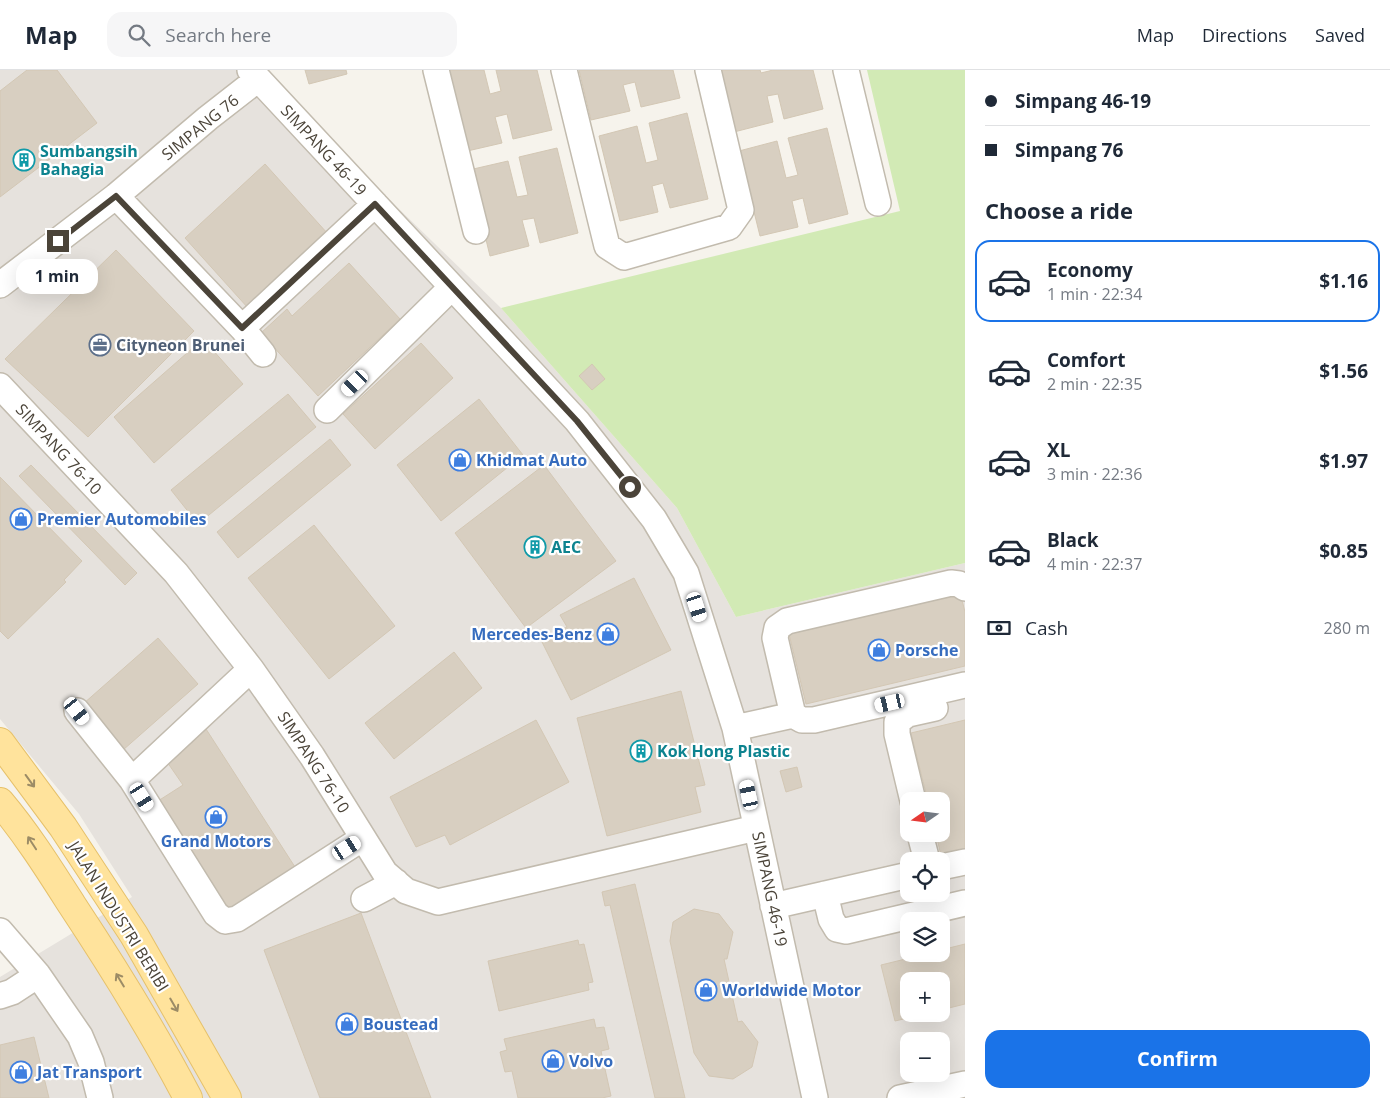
<!DOCTYPE html>
<html lang="en">
<head>
<meta charset="utf-8">
<style>
	body { margin:0; font-family:"Open Sans",sans-serif; background:#f6f6f7; color:#1f2937; height:100vh; display:flex; flex-direction:column; font-size:19px; white-space:nowrap }
	* { box-sizing:border-box; margin:0 }
	p { font-size:16px; color:#747a83 }
	.icon { flex:none; width:28px; height:28px; fill:none; stroke:currentColor; stroke-width:2; stroke-linecap:round; stroke-linejoin:round }
	.map { position:relative; flex:1; overflow:hidden }
	.details { display:flex; flex-direction:column; background:#fff; width:425px }
	.details>* { flex:none }
	.top-card { display:grid; align-content:center; height:110px; padding:0 20px; background:#fff }
	.needle { width:32px; rotate:256deg }
	.fabs { position:absolute; left:900px; top:722px; display:grid; gap:10px }
	.fabs a { display:grid; place-items:center; width:50px; height:50px; border-radius:10px; background:#fff; box-shadow:0 5px 20px #0002; font-size:25px }
	.end { position:absolute; width:22px; height:22px; margin:-11px; border:6px solid #4b4439; background:#fff; box-shadow:0 0 0 2px #fff }
	.from { border-radius:50% }
	.bubble { position:absolute; height:35px; border-radius:15px; background:#fff; box-shadow:0 5px 20px #0002; font-size:16px; font-weight:700; line-height:35px; text-align:center }
	.car { position:absolute; width:15px; height:30px; margin:-15px -8px; border-radius:6px; box-shadow:0 0 4px 1px #0007; background:linear-gradient(#fff 24%,#345 0 40%,#fff 0 76%,#345 0 86%,#fff 0) }
	.top-card b { display:flex; align-items:center; gap:18px; height:48px; font-size:19px }
	.top-card b+b { border-top:1px solid #e0e1e3 }
	.top-card i { width:12px; height:12px; background:#1f2937 }
	ul { padding:0; list-style:none }
	li { display:flex; align-items:center; gap:15px; height:82px; margin:0 10px 8px; padding:0 10px; border:2px solid transparent; border-radius:15px }
	li div { flex:1 }
	li b { display:block; font-size:19px }
	li em { font-style:normal; font-weight:700 }
	li.on { border-color:#1a73e8 }
	li>.icon { width:45px; height:45px; stroke-width:1.5 }
	h2 { padding:0 20px; font-size:22px; line-height:60px }
	.pay { display:flex; align-items:center; gap:12px; height:55px; padding:0 20px; font-size:19px }
	.pay p { margin-inline-start:auto }
	.button { display:flex; gap:10px; margin-top:auto; padding:10px 20px }
	.button a { flex:1; height:58px; border-radius:15px; background:#1a73e8; color:#fff; font-size:20px; font-weight:700; line-height:58px; text-align:center }
	header { display:flex; align-items:center; gap:30px; box-sizing:border-box; height:70px; padding:0 25px; background:#fff; border-bottom:1px solid #e0e1e3 }
	header strong { font-size:24px }
	nav { display:flex; gap:28px; margin-inline-start:auto; font-size:18px }
	.search { width:350px; height:45px; background:#f6f6f7; display:flex; align-items:center; gap:12px; box-sizing:border-box; padding:0 18px; border-radius:15px; color:#747a83; font-size:19px }
	main { display:flex; flex:1; min-height:0 }
	.map>svg:first-child { display:block }
	.industrial { fill:#e6e2dd; fill-rule:evenodd }
	.green { fill:#d2eab5 }
	.building { fill:#d8cfc1; stroke:#d3c7b4 }
	.lines { fill:none; stroke-linecap:round; stroke-linejoin:round }
	.minor-casing { stroke:#c2bbae; stroke-width:28 }
	.major-casing { stroke:#e6c16a; stroke-width:30 }
	.minor { stroke:#fff; stroke-width:25 }
	.major { stroke:#ffe39c; stroke-width:28 }
	.oneway { stroke:#9c8c66 }
	.route { stroke:#4b4439; stroke-width:6 }
	.labels { text-anchor:middle; dominant-baseline:central; stroke-width:4.5; stroke-linejoin:round; paint-order:stroke }
	.street-label { font-size:16px; fill:#4b4439; stroke:#fff }
	.culture-label { font-size:16px; font-weight:bold; fill:#0d838f; stroke:#fff; text-anchor:start }
	.service-label { font-size:16px; font-weight:bold; fill:#4e5e75; stroke:#fff; text-anchor:start }
	.shop-label { font-size:16px; font-weight:bold; fill:#366cbe; stroke:#fff; text-anchor:start }
</style>
</head>
<body>
<header>
<strong>Map</strong>
<div class="search"><svg class="icon" aria-label="search" viewBox="0 0 24 24"><circle cx="10" cy="10" r="6"/><path d="M15 15l6 6"/></svg>Search here</div>
<nav><a>Map</a><a>Directions</a><a>Saved</a></nav>
</header>
<main>
<div class="map">
<svg width="965" height="1028" viewBox="0 0 965 1028">
	<rect width="100%" height="100%" fill="#f6f3ec"/>
	<path class="industrial" d="M0,0H263L297,40L501,238L677,438L736,547L965,493V1028H0V907L132,827L79,744L0,649ZM909,731H941V764H909ZM909,791H941V824H909ZM909,851H941V884H909ZM909,911H941V944H909ZM909,971H941V1004H909Z"/>
	<path class="green" d="M867,0H965V493L736,547L677,438L501,238L900,141Z"/>
	<path class="building" d="M27,0H57L97,53L0,127V21Z
		M305,0H346L347,4L309,14Z
		M443,0H484L490,24L501,21L496,0H537L552,60L513,69L507,44L495,47L502,73L463,82Z
		M579,0H673L680,28L641,37L635,12L623,15L630,41L591,50Z
		M719,0H760L761,3L773,0H813L823,39L784,49L778,24L767,26L773,52L734,62Z
		M687,43L708,129L670,138L663,113L652,116L658,142L620,151L599,66L637,56L646,93L658,90L649,53Z
		M827,58L848,144L809,154L803,128L792,131L798,157L760,166L739,81L777,71L786,108L798,105L788,68Z
		M557,78L578,163L540,173L534,148L522,150L529,176L490,186L469,100L508,91L517,127L528,125L519,87Z
		M265,94L328,164L248,238L185,168Z
		M116,180L194,261L88,367L5,289Z
		M349,193L400,249L318,326L261,263L287,239L292,246Z
		M203,269L243,314L154,393L114,347Z
		M421,273L453,308L375,379L343,344Z
		M592,294L605,309L592,320L579,306Z
		M288,324L316,357L198,454L171,420Z
		M479,329L523,385L441,451L397,395Z
		M330,369L351,395L238,488L217,462Z
		M31,395L137,503L125,515L19,406Z
		M544,395L616,491L526,558L455,463Z
		M0,407L82,491L64,510L66,512L8,569L0,561Z
		M314,455L395,556L329,609L248,508Z
		M634,508L671,580L571,630L541,570L567,557L560,545Z
		M960,522L965,542V596L806,634L789,564Z
		M158,568L198,614L123,680L83,634Z
		M454,582L482,618L394,689L365,653Z
		M681,621L705,715L695,717L701,742L607,766L577,648Z
		M536,650L569,712L450,775L445,765L416,777L390,727Z
		M965,650V785L942,790L936,764H941V731H928L911,663Z
		M206,659L295,797L226,842L158,731L183,715L163,686Z
		M797,697L802,717L786,722L780,701Z
		M635,814L685,1028H655L610,835L605,836L602,822Z
		M694,839L719,844L733,862L727,889H724L738,952L742,951L758,972L752,997L733,1009L709,1006L694,983L670,871L673,852Z
		M361,843L431,1028H320L264,880Z
		M578,870L579,875L584,874L593,912L588,913L589,920L499,941L488,891Z
		M965,874V934L941,940V911H909V944H925L895,951L881,895L926,884H941V880Z
		M594,949L596,958L604,957L609,979L601,981L611,1026L602,1028H518L512,1001L505,1002L500,982L507,980L504,969Z
		M34,967L49,1028H0V975Z"/>
	<g class="lines">
		<g class="minor-casing">
			<path id="minor" d="M250,0L577,351L654,449L686,503L735,658L815,1028
				M436,0L476,161
				M564,0L607,176L624,187L729,157L741,140L708,0
				M846,0L878,133
				M116,126L242,258L375,134
				M0,215L116,126L208,48L258,9
				M242,258L263,284
				M0,316L176,503L251,599L312,686L385,803L406,821L438,832L756,758
				M327,340L452,217
				M251,599L132,710L216,844L225,851L237,849L363,768
				M77,641L132,710
				M793,645L775,568L777,558L787,551L951,513L959,514L965,518
				M735,658L793,645L802,650H814L965,615
				M913,731L897,664V652L908,644L935,638
				M920,764L927,791
				M941,797L965,792
				M825,824L831,849L837,859L846,861L965,833
				M364,829L396,812
				M773,836L909,805
				M0,861L38,905L12,922L0,926
				M38,905L80,966L91,992L100,1028
				M900,1028L965,1014"/>
		</g>
		<g class="major-casing">
			<path id="major" d="M0,672L63,757L134,865L227,1028
				M0,732C27,764 49,799 72,835C113,897 153,961 188,1028"/>
		</g>
		<use href="#minor" class="minor"/>
		<use href="#major" class="major"/>
	</g>
	<defs><path id="oneway-shaft" d="M-6 0H5M1.5-3L5.5 0L1.5 3" fill="none" stroke-width="1.6" stroke-linecap="round" stroke-linejoin="round" transform="scale(1.25)"/></defs>
	<g class="oneway">
		<use href="#oneway-shaft" transform="translate(30 711) rotate(54)"/>
		<use href="#oneway-shaft" transform="translate(32 773) rotate(-123)"/>
		<use href="#oneway-shaft" transform="translate(120 910) rotate(-121)"/>
		<use href="#oneway-shaft" transform="translate(174 935) rotate(60)"/>
	</g>
	<g class="lines">
		<path class="route" d="M58,171L116,126L242,258L375,134L577,351L630,417"/>
	</g>
	<defs>
		<g id="building-ring" transform="scale(1.125)"><circle r="9.5" fill="#fff" stroke="#0f9aa8" stroke-width="1.5"/><path d="M-4-6H4V6H1V3H-1V6H-4ZM-2.5-4.3h1.7v1.8h-1.7ZM.8-4.3h1.7v1.8H.8ZM-2.5-1h1.7V.8h-1.7ZM.8-1h1.7V.8H.8Z" fill="#0f9aa8"/></g>
		<g id="office-ring" transform="scale(1.125)"><circle r="9.5" fill="#fff" stroke="#5c6f8a" stroke-width="1.5"/><path d="M-6-3h4V-5.5h4V-3h4V5H-6ZM-1-4.5V-3h2v-1.5ZM-6 0V1H6V0Z" fill="#5c6f8a"/></g>
		<g id="shop-ring" transform="scale(1.125)"><circle r="9.5" fill="#fff" stroke="#3f7fe0" stroke-width="1.5"/><path d="M-5-2.5h2.3a2.7 3.5 0 0 1 5.4 0H5L5.5 6h-11ZM-1.5-2.5h3a1.5 2.3 0 0 0-3 0Z" fill="#3f7fe0"/></g>
	</defs>
	<g fill-rule="evenodd">
		<use href="#building-ring" x="24" y="90"/>
		<use href="#office-ring" x="100" y="275"/>
		<use href="#shop-ring" x="460" y="390"/>
		<use href="#shop-ring" x="21" y="449"/>
		<use href="#building-ring" x="535" y="477"/>
		<use href="#shop-ring" x="608" y="564"/>
		<use href="#shop-ring" x="879" y="580"/>
		<use href="#building-ring" x="641" y="681"/>
		<use href="#shop-ring" x="216" y="747"/>
		<use href="#shop-ring" x="706" y="920"/>
		<use href="#shop-ring" x="347" y="954"/>
		<use href="#shop-ring" x="553" y="991"/>
		<use href="#shop-ring" x="21" y="1002"/>
	</g>
	<g class="labels">
		<g class="street-label">
			<text transform="translate(200 57) rotate(-39)">SIMPANG 76</text>
			<text transform="translate(324 80) rotate(47)">SIMPANG 46-19</text>
			<text transform="translate(59 379) rotate(47)">SIMPANG 76-10</text>
			<text transform="translate(314 692) rotate(57)">SIMPANG 76-10</text>
			<text transform="translate(770 819) rotate(78)">SIMPANG 46-19</text>
			<text transform="translate(119 846) rotate(58)">JALAN INDUSTRI BERIBI</text>
		</g>
		<g class="culture-label">
			<text x="40" y="81">Sumbangsih<tspan x="40" dy="18">Bahagia</tspan></text>
			<text x="551" y="477">AEC</text>
			<text x="657" y="681">Kok Hong Plastic</text>
		</g>
		<g class="service-label">
			<text x="116" y="275">Cityneon Brunei</text>
		</g>
		<g class="shop-label">
			<text x="476" y="390">Khidmat Auto</text>
			<text x="37" y="449">Premier Automobiles</text>
			<text x="592" y="564" text-anchor="end">Mercedes-Benz</text>
			<text x="895" y="580">Porsche</text>
			<text x="216" y="771" text-anchor="middle">Grand Motors</text>
			<text x="722" y="920">Worldwide Motor</text>
			<text x="363" y="954">Boustead</text>
			<text x="569" y="991">Volvo</text>
			<text x="37" y="1002">Jat Transport</text>
		</g>
	</g>
</svg>
<div class="fabs">
<a><svg class="needle" viewBox="-14 -14 28 28"><path d="M0-13l5 13h-10z" fill="#e53935"/><path d="M0 13l5-13h-10z" fill="#747a83"/></svg></a>
<a><svg class="icon" aria-label="locate" viewBox="0 0 24 24"><circle cx="12" cy="12" r="6"/><path d="M12 2v4M12 18v4M2 12h4M18 12h4"/></svg></a>
<a><svg class="icon" aria-label="layers" viewBox="0 0 24 24"><path d="M12 4l9 5-9 5-9-5zM3 14l9 5 9-5"/></svg></a>
<a>+</a>
<a>−</a>
</div>
<i class="end from" style="left:630px;top:417px"></i>
<i class="end" style="left:58px;top:171px"></i>
<div class="bubble" style="left:16px;top:189px;width:82px">1 min</div>
<i class="car" style="left:355px;top:313px;rotate:226deg"></i>
<i class="car" style="left:697px;top:537px;rotate:162deg"></i>
<i class="car" style="left:890px;top:633px;rotate:257deg"></i>
<i class="car" style="left:77px;top:641px;rotate:141deg"></i>
<i class="car" style="left:749px;top:725px;rotate:348deg"></i>
<i class="car" style="left:142px;top:727px;rotate:148deg"></i>
<i class="car" style="left:347px;top:778px;rotate:58deg"></i>
</div>
<section class="details">
<div class="top-card">
<b><i class="from"></i>Simpang 46-19</b>
<b><i></i>Simpang 76</b>
</div>
<h2>Choose a ride</h2>
<ul>
<li class="on"><svg class="icon" aria-label="car" viewBox="0 0 24 24"><path d="M5 17H2v-5l4-1 3-4h7l3 4 3 1v5h-3M9 17h6M6 11h13"/><circle cx="7" cy="17" r="2"/><circle cx="17" cy="17" r="2"/></svg><div><b>Economy</b><p>1 min · 22:34</p></div><em>$1.16</em></li>
<li><svg class="icon" aria-label="car" viewBox="0 0 24 24"><path d="M5 17H2v-5l4-1 3-4h7l3 4 3 1v5h-3M9 17h6M6 11h13"/><circle cx="7" cy="17" r="2"/><circle cx="17" cy="17" r="2"/></svg><div><b>Comfort</b><p>2 min · 22:35</p></div><em>$1.56</em></li>
<li><svg class="icon" aria-label="car" viewBox="0 0 24 24"><path d="M5 17H2v-5l4-1 3-4h7l3 4 3 1v5h-3M9 17h6M6 11h13"/><circle cx="7" cy="17" r="2"/><circle cx="17" cy="17" r="2"/></svg><div><b>XL</b><p>3 min · 22:36</p></div><em>$1.97</em></li>
<li><svg class="icon" aria-label="car" viewBox="0 0 24 24"><path d="M5 17H2v-5l4-1 3-4h7l3 4 3 1v5h-3M9 17h6M6 11h13"/><circle cx="7" cy="17" r="2"/><circle cx="17" cy="17" r="2"/></svg><div><b>Black</b><p>4 min · 22:37</p></div><em>$0.85</em></li>
</ul>
<div class="pay"><svg class="icon" aria-label="cash" viewBox="0 0 24 24"><path d="M3 7h18v10H3z"/><circle cx="12" cy="12" r="2"/></svg>Cash<p>280 m</p></div>
<div class="button"><a>Confirm</a></div>
</section>
</main>
</body>
</html>
